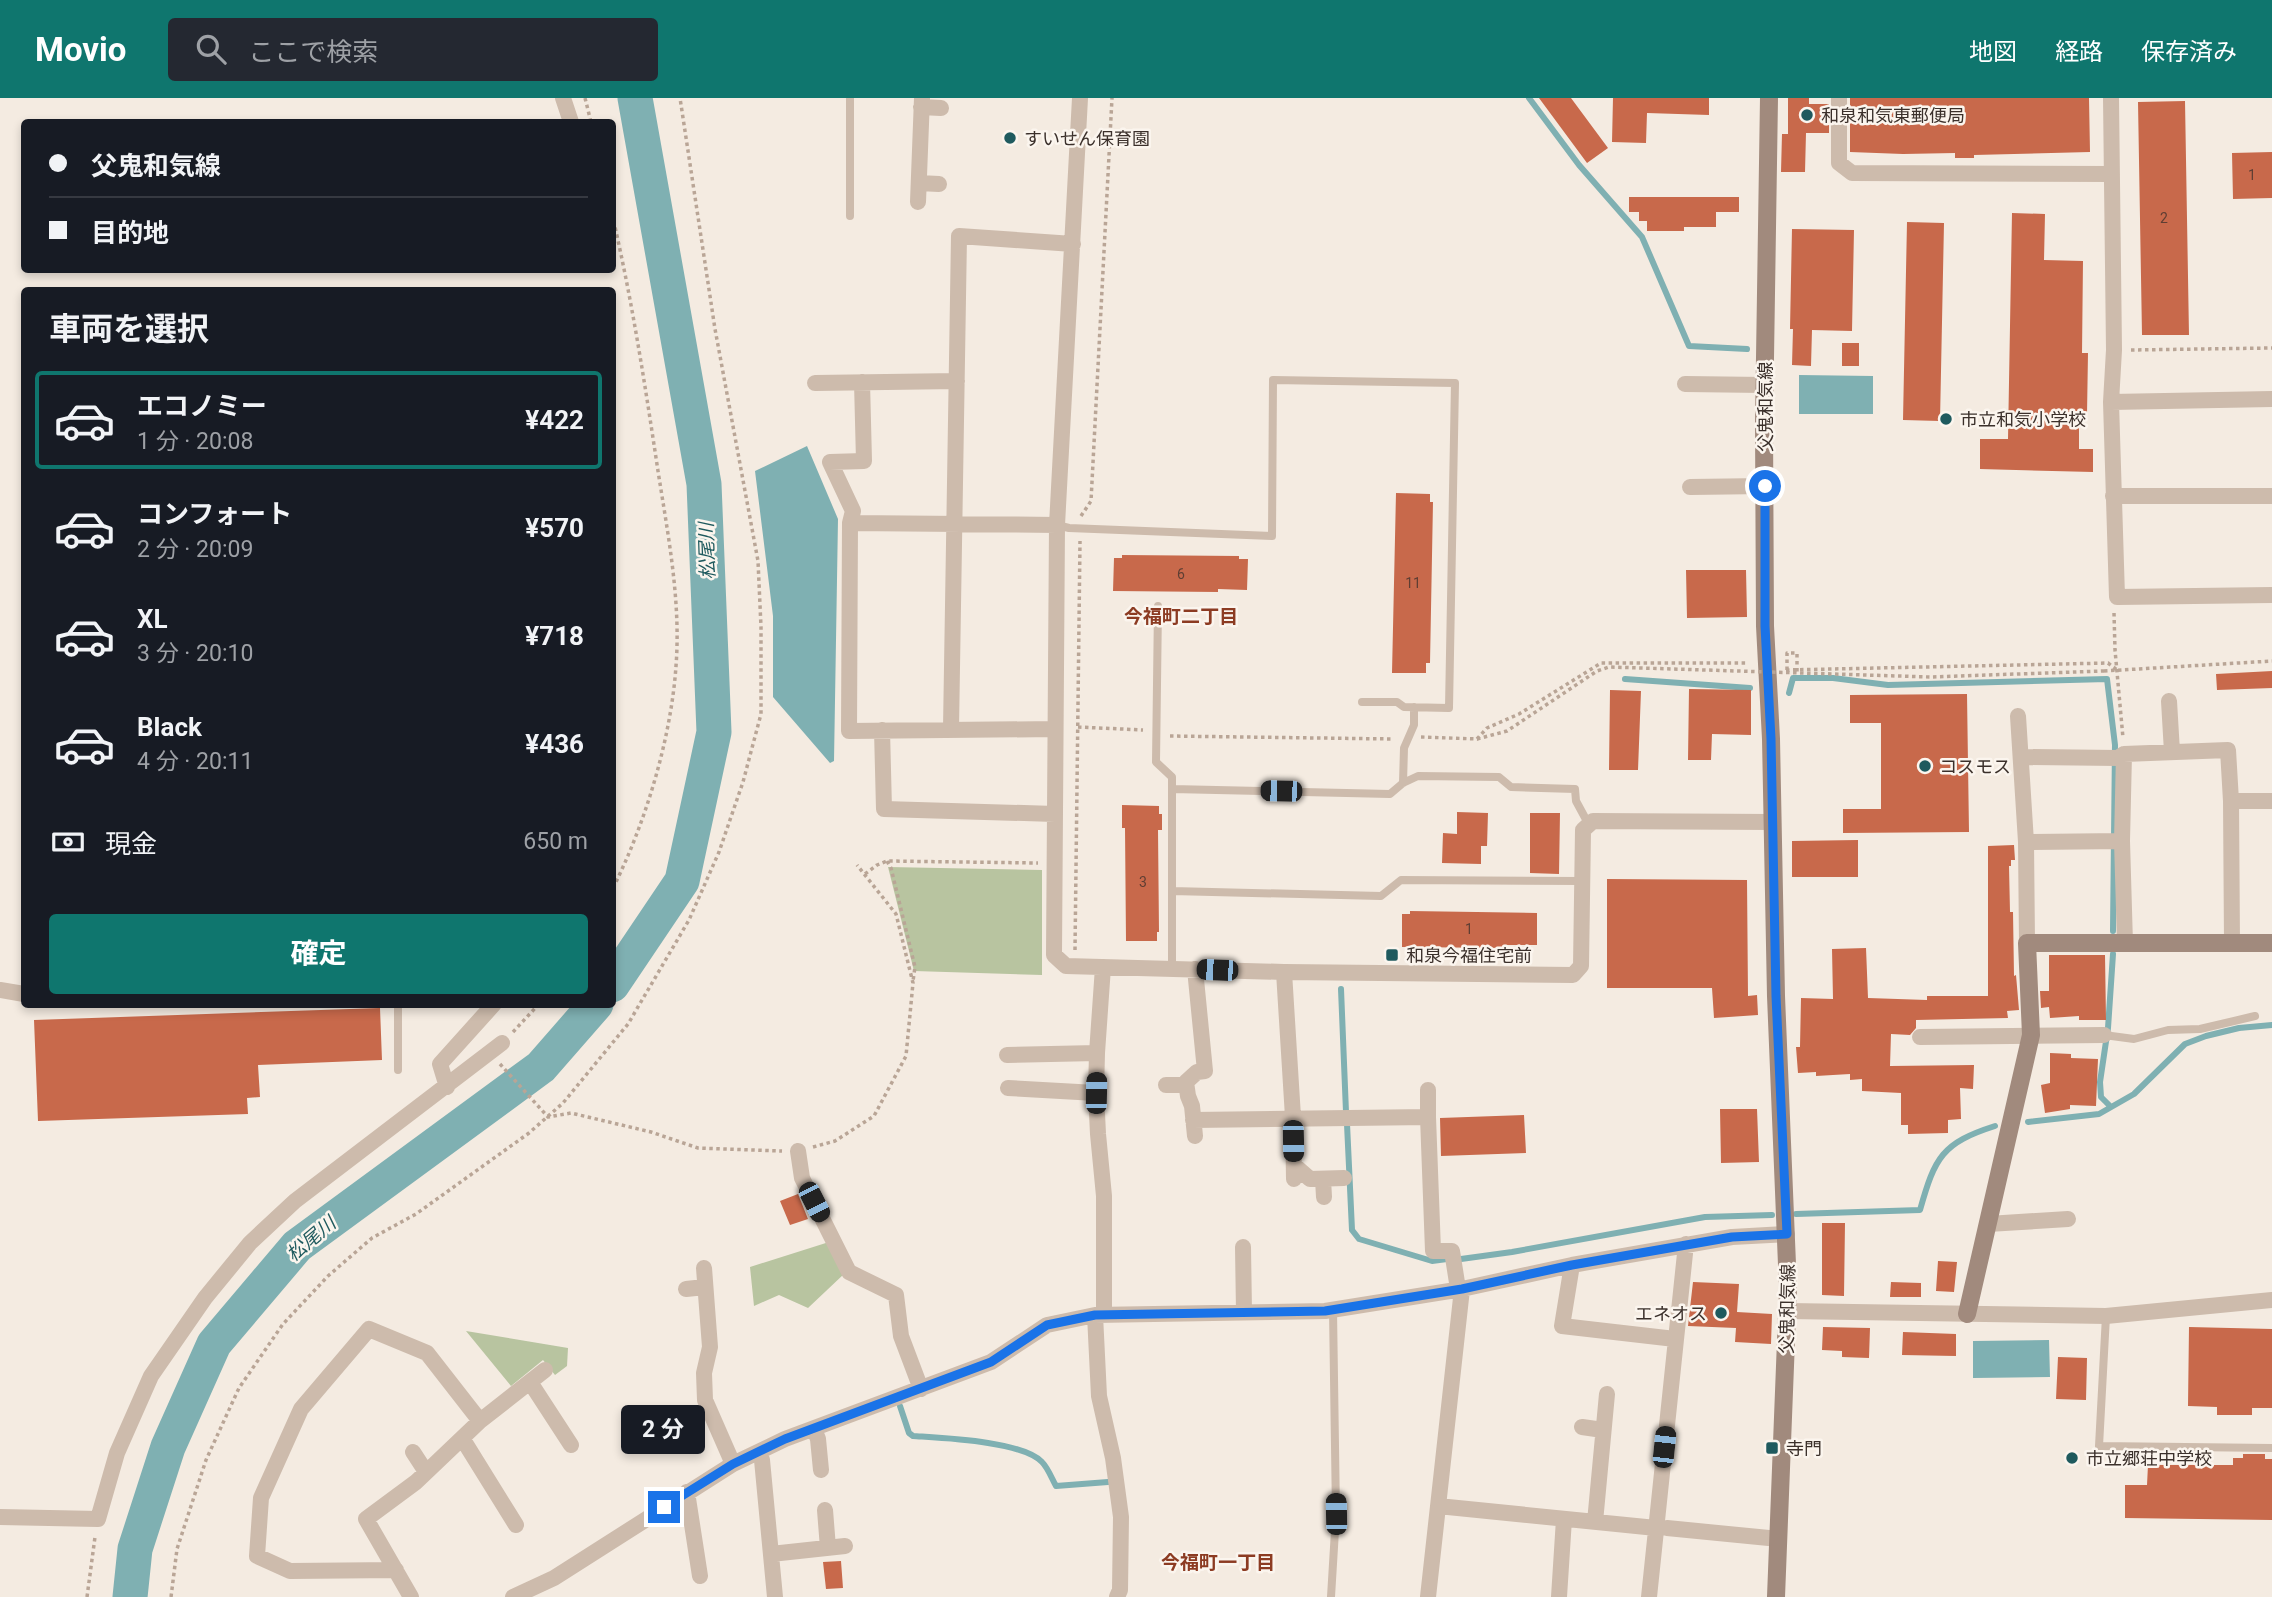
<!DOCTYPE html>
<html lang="ja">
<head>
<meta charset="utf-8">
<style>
	body { margin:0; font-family:Roboto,"Noto Sans JP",sans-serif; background:#242831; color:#f1f3f6; height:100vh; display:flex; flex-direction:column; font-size:26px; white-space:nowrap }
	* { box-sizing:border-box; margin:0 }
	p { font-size:23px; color:#9ea1a6 }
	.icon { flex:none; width:38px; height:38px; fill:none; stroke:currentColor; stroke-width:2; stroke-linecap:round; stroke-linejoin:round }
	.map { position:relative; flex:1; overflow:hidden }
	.details { position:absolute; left:21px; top:189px; width:595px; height:721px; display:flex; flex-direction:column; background:#171b24; border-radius:7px; box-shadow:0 4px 10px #0003 }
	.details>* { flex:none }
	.hud { position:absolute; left:21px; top:21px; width:595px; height:154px; border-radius:7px; box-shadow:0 4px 10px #0003; display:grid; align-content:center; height:154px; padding:0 28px; background:#171b24 }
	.end { position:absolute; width:32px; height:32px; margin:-16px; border:9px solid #1a73e8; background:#fff; box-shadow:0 0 0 4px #fff }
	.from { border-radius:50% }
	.bubble { position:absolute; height:49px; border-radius:7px; background:#171b24; box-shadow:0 4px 10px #0003; font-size:23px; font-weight:700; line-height:49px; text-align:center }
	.car { position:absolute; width:21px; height:42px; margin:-21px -10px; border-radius:9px; box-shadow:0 0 5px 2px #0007; background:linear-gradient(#222 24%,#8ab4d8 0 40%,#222 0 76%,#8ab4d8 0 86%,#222 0) }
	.hud b { display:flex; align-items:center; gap:24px; height:66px; font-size:26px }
	.hud b+b { border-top:2px solid #363941 }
	.hud i { width:18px; height:18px; background:#f1f3f6 }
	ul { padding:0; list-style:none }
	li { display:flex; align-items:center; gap:21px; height:98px; margin:0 14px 10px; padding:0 14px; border:4px solid transparent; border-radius:7px }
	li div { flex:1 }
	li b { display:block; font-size:26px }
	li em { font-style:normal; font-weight:700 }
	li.current { border-color:#0f766e }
	li>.icon { width:63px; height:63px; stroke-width:1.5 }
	h2 { padding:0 28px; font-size:32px; line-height:84px }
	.pay { display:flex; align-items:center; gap:18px; height:77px; padding:0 28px; font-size:26px }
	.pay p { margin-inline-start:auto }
	.action { display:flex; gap:14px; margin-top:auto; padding:14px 28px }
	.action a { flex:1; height:80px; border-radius:7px; background:#0f766e; color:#fff; font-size:28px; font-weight:700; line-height:80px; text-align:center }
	header { display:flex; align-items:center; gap:42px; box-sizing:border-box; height:98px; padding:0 35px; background:#0f766e; color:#fff }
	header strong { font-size:33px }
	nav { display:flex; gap:38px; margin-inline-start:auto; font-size:24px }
	.search { width:490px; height:63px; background:#242831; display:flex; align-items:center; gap:18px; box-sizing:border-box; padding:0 24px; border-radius:7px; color:#9ea1a6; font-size:26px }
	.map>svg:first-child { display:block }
	.green { fill:#b8c4a0 }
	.water { fill:#7fb0b2 }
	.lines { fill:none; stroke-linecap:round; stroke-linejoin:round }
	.stream { stroke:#7fb0b2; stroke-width:6 }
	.river { stroke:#7fb0b2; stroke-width:35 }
	.building { fill:#c8694b }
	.path { stroke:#b9a596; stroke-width:3.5; stroke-dasharray:3.5 3.5; stroke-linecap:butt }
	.lane { stroke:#cdbbac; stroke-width:8 }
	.street { stroke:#cdbbac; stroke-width:16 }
	.secondary { stroke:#a18a7d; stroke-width:18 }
	.path-bridge { stroke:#b9a596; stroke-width:3.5; stroke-dasharray:3.5 3.5; stroke-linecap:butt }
	.route { stroke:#1a73e8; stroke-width:9 }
	.poi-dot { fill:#1f5a5e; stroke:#fbf5ee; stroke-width:2.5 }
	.labels { text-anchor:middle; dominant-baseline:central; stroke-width:5; stroke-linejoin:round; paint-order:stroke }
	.number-label { font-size:14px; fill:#5e3e33 }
	.poi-label { font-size:18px; fill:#3b302b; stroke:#fbf5ee; text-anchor:start }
	.street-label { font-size:18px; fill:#3b302b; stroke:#fbf5ee }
	.water-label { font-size:19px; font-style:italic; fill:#1f5a5e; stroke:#fbf5ee }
	.neighbourhood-label { font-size:19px; font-weight:bold; fill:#8c3b22; stroke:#fbf5ee }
</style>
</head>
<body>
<header>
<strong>Movio</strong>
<div class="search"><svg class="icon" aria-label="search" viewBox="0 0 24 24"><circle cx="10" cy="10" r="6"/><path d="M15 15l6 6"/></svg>ここで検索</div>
<nav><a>地図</a><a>経路</a><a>保存済み</a></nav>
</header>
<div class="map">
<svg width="2272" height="1499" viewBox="0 0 2272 1499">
	<rect width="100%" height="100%" fill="#f4ebe1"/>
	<path class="green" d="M888,769L1042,772V877L914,873Z
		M829,1144L844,1176L808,1210L779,1197L754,1208L750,1169Z
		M466,1233L568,1250L567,1268L555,1277L543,1262L511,1288Z"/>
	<path class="water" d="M1799,277L1873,278V316H1799Z
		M807,348L838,421L834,663L830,665L773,599V518L755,373Z
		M2049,1242L2050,1279L1973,1280V1243Z"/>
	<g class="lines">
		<path class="stream" d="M1529,0L1579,67L1642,139L1689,248L1747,251
			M1625,581L1750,590
			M1789,595L1793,580H1833L1888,587L2107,581L2115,647L2113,833
			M1341,891L1346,1014
			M2111,1009L2101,999L2100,984L2108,930L2113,856
			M2028,1024L2099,1016L2134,996L2185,946L2206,938L2239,930L2272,927
			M1347,1026L1352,1132L1359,1141L1432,1163L1447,1161
			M1796,1116L1920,1112C1935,1059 1942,1045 1995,1028
			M1461,1161L1512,1154L1705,1119L1772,1117
			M900,1308L909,1335L913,1338C942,1340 1022,1343 1042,1364C1048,1370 1052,1381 1056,1388L1108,1384"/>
		<path class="river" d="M612,887L682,783L714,634L704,386L635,0
			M130,1499L135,1451L168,1349L214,1246L297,1148L541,969L596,906"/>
	</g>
	<path class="building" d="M1539,0H1571L1608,50L1587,65Z
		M1613,0H1709V17L1647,15L1646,45L1612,44Z
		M1788,0H1809V6H1829V35H1806L1805,74H1781L1782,36H1788Z
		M1850,0H2089L2090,54L1974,57V60H1955V55L1903,56L1850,54Z
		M2185,3L2189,237H2142L2138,4Z
		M2272,54V100L2233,101L2232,55Z
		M1629,99H1739V114H1716V129H1684V133H1647V123H1639V114H1629Z
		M2012,115L2045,116L2044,162L2083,163L2082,255H2088L2087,316H2079V351H2093V374L1980,371V341H2008Z
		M1907,124L1944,125L1940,323L1903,322Z
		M1792,131L1854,132L1852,233L1812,232L1811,268L1792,267L1793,231H1790Z
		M1842,245H1859V268H1842Z
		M1396,395L1430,396V404H1433L1430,565H1426V575H1392Z
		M1122,457L1239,458V461H1248L1247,492L1218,491V494L1113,493L1114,460H1122Z
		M1686,472H1746L1747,519L1687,520Z
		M2272,573V590L2217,592L2216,576Z
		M1689,591L1751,592V637L1712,636L1711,662H1688Z
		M1610,592L1641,593L1638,672H1609Z
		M1967,596L1969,734L1843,735V711H1881V625H1850V597Z
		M1122,707L1159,708V716H1162V732H1158L1159,834H1157V843H1126L1125,730H1122Z
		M1457,714L1488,715L1487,748H1481V766L1442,765L1443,735L1457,736Z
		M1530,715H1560L1559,776L1530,775Z
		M1858,742V779H1792V743Z
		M2014,747L2015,762H2011V768H2009L2010,814H2013L2014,878L2016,877L2019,912L2007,913L2008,920L1916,922V930L1910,937L1891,936L1890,968L1974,967L1973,991L1960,990L1961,1021L1948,1022V1035L1908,1036V1027H1901V995L1862,993V981L1850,982V976L1816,978V974L1798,975L1796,949H1800L1801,900L1833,901L1832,851L1866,850L1868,900L1927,902V898H1988V748Z
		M1607,781L1747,782L1748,898L1757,897L1758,917L1714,920L1712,890H1607Z
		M1410,813L1537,815V847H1507V850L1402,849V816H1410Z
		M2049,857H2105L2106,922H2079V918L2050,920L2049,909L2041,910L2040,893H2049Z
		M380,910L382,962L258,967L260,999L247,1000L248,1016L38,1023L34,922Z
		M2050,955L2071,956V960L2098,961L2096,1008L2070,1007V1011L2045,1015L2041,987L2050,985Z
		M1720,1011H1757L1759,1064L1721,1065Z
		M1524,1017L1526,1055L1441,1058L1440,1020Z
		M798,1096L808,1121L790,1127L780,1103Z
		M1822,1125H1845L1844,1198L1822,1197Z
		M1938,1163L1957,1164L1954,1194L1936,1193Z
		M1693,1184L1739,1186L1737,1214L1772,1216L1771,1246L1735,1244L1736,1230L1688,1228Z
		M1891,1184L1921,1185V1199H1890Z
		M1823,1229L1870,1230L1869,1260L1842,1259V1253L1822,1252Z
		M2189,1229L2272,1231V1310H2252V1317H2217V1309L2188,1308Z
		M1903,1234L1956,1236V1258L1902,1257Z
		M2058,1259L2087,1260L2086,1302L2056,1301Z
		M2243,1356H2265V1361H2272V1422L2125,1420V1387H2147L2148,1367H2233V1360H2243Z
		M841,1463L843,1490L826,1491L823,1464Z"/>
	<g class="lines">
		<path class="path" d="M585,0L591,24
			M612,116C632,201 645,287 658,373C668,437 681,503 676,568C671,641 645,727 612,792
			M2131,252L2272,250
			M1081,418L1091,403L1112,0
			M2114,515L2115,552L2123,640
			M1786,572L2108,565L2117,572
			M2104,573L2272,563
			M1078,629L1143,632
			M1170,638L1393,641
			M1421,639L1477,641L1487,630L1519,616L1601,565H1748
			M887,763L891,770L915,869L913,883
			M865,776L877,767L887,763L1038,765
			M1075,852L1080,443
			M513,934L539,906
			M500,966L548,1019L571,1015L651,1034L698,1050L782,1053
			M813,1049L835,1043L874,1018L906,958L913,885L896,816L857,767
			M87,1499L95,1439
			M171,1499L177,1451L206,1362L239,1290L283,1226L328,1178L372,1140L416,1116L529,1035L563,1005L628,926L689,822L719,754L743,684L761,616V529L758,463L715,231L680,0"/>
		<path class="lane" d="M850,118V0
			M1057,427L1069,430L1272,438L1273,282L1455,285L1449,610L1404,609L1397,604H1362
			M1158,508L1156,664L1172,679V691
			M1403,685L1404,650L1414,627V609
			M1172,793L1381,798L1401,782L1582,783
			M1172,870V691L1390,696L1403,685L1418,678L1499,679L1511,689L1575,691L1576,703L1589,727
			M398,906V972
			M2104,937L2134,941L2168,932L2200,931L2255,918
			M2106,1218L2099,1348L2272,1350
			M1331,1499L1336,1416L1333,1212"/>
		<path class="street" d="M563,0L571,24
			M1080,0L1057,427L1054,857L1066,868L1284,874L1573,877L1581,868L1583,732L1593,723L1772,724
			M1839,0V65L1852,75L2112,76
			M2111,0L2114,252L2111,304L2117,499L2272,497
			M921,9L941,10
			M919,85L939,86
			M918,104L922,0
			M815,285L957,283
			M1685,286L1764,287
			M2111,304L2272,301
			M1690,389L1765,388
			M2113,398H2272
			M850,425L853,413L830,364L864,363L862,284
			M2169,603L2172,654
			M2018,618L2026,744L2027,845
			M951,631L959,138L1073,146
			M1055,631L849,633L850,425L1057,427
			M882,632L884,711L1055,716
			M2021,659L2118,660L2124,656
			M2231,703H2272
			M2026,744L2122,743
			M2125,846L2122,743L2124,656L2228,652L2231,703L2232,845
			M1103,869L1097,955L1096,995L1098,1036L1104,1098V1216
			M1284,874L1293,1019L1294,1081
			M0,892L24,896
			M1920,939L2104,937
			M1007,957L1097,955
			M1166,987H1186
			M447,989L440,966L494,906
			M1008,990L1096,995
			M1428,992V1019
			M1193,1022L1428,1019L1433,1153H1452L1458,1191
			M1195,1038L1192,1008L1188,998L1186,984L1197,974L1205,973L1195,871
			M798,1053L802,1080L849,1174L896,1197L901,1238L921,1291
			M1294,1067L1310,1081L1344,1080
			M1323,1081L1324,1099
			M1988,1126L2068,1121
			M1243,1149L1244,1214
			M1572,1167L1562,1228L1675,1241
			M704,1170L710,1249L704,1275L705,1302L733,1366
			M686,1191L705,1189
			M1788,1213L2106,1218L2272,1202
			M1095,1217L1099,1298L1113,1360L1121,1419L1120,1492L1117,1499
			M530,1284L571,1347
			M1582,1329L1603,1332
			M814,1331L818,1341L821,1372
			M462,1340L516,1427
			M413,1354L426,1374
			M759,1354L762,1362L775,1499
			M687,1394L700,1478
			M1438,1408L1656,1430
			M825,1412L828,1450
			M0,1419L98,1421L117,1355L151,1278L205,1200L250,1145L295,1103L502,945
			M1595,1424L1607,1296
			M1667,1430L1779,1441
			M771,1456L845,1448
			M396,1472L290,1473L257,1458L261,1400L301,1311L369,1231L427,1255L480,1323
			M411,1499L366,1421L416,1384L480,1323L545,1272
			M513,1499L554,1480L733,1366L785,1341L991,1264L1047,1227L1095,1217L1325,1213L1462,1191L1572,1167L1732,1139L1787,1136
			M1428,1499L1462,1191
			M1559,1499L1564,1421
			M1649,1499L1686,1146"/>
		<path class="secondary" d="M1769,0L1764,325L1765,528L1771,641L1776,898L1788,1191L1776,1499
			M1967,1216L2031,937L2027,845H2272"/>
		<path class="path-bridge" d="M1787,572V555H1797V574
			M1477,641L1507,633L1597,573L1609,569L1930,579L2104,573"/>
	</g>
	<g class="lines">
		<path class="route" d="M664,1409L733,1366L785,1341L991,1264L1047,1227L1095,1217L1325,1213L1462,1191L1572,1167L1732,1139L1787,1136L1776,898L1771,641L1765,528V388"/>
	</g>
	<g class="poi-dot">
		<circle cx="1807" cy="17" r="7"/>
		<circle cx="1010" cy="40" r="7"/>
		<circle cx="1946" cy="321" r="7"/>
		<circle cx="1925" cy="668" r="7"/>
		<rect x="1385" y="850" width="14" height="14" rx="3.5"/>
		<circle cx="1721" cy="1215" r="7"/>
		<rect x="1765" y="1343" width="14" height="14" rx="3.5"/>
		<circle cx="2072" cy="1360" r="7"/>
	</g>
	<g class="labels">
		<g class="number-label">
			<text x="2252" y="77">1</text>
			<text x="2164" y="120">2</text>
			<text x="1181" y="476">6</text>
			<text x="1413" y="485">11</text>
			<text x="1143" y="784">3</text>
			<text x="1469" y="831">1</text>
		</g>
		<g class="poi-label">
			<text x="1821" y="17">和泉和気東郵便局</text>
			<text x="1024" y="40">すいせん保育園</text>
			<text x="1960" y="321">市立和気小学校</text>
			<text x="1939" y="668">コスモス</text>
			<text x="1406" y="857">和泉今福住宅前</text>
			<text x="1707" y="1215" text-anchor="end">エネオス</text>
			<text x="1786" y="1350">寺門</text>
			<text x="2086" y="1360">市立郷荘中学校</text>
		</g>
		<g class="street-label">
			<text transform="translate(1765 309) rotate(-90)">父鬼和気線</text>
			<text transform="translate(1787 1211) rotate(-89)">父鬼和気線</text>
		</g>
		<g class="water-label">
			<text transform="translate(707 453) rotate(-92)">松尾川</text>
			<text transform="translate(311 1141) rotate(-40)">松尾川</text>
		</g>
		<g class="neighbourhood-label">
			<text x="1181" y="518">今福町二丁目</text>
			<text x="1218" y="1464">今福町一丁目</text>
		</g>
	</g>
</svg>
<i class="end from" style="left:1765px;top:388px"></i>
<i class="end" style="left:664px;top:1409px"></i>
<div class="bubble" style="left:621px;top:1307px;width:84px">2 分</div>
<i class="car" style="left:1281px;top:693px;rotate:271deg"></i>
<i class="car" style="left:1217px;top:872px;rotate:272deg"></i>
<i class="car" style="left:1096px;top:995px;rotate:1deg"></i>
<i class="car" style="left:1293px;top:1043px;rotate:179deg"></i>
<i class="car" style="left:814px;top:1104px;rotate:153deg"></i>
<i class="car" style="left:1664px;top:1349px;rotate:6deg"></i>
<i class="car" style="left:1336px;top:1416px;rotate:359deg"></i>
<div class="hud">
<b><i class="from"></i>父鬼和気線</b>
<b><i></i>目的地</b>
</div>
<section class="details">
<h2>車両を選択</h2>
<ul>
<li class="current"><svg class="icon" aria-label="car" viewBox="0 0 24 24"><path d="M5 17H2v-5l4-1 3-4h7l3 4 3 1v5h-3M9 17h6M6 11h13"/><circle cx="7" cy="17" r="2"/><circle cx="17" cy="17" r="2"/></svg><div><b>エコノミー</b><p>1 分 · 20:08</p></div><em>¥422</em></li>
<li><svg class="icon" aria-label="car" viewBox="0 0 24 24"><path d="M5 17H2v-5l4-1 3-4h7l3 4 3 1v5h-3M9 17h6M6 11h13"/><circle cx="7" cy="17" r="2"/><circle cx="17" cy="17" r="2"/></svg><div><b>コンフォート</b><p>2 分 · 20:09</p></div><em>¥570</em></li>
<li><svg class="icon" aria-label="car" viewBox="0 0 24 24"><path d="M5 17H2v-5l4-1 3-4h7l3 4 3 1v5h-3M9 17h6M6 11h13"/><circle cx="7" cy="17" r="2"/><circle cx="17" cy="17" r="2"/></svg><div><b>XL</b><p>3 分 · 20:10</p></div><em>¥718</em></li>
<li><svg class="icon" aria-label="car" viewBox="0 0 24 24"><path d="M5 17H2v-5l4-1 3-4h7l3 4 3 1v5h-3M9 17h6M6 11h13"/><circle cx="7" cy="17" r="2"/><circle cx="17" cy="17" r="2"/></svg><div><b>Black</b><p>4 分 · 20:11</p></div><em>¥436</em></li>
</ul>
<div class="pay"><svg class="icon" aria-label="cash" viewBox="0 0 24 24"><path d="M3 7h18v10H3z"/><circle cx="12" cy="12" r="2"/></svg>現金<p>650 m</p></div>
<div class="action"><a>確定</a></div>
</section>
</div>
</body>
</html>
